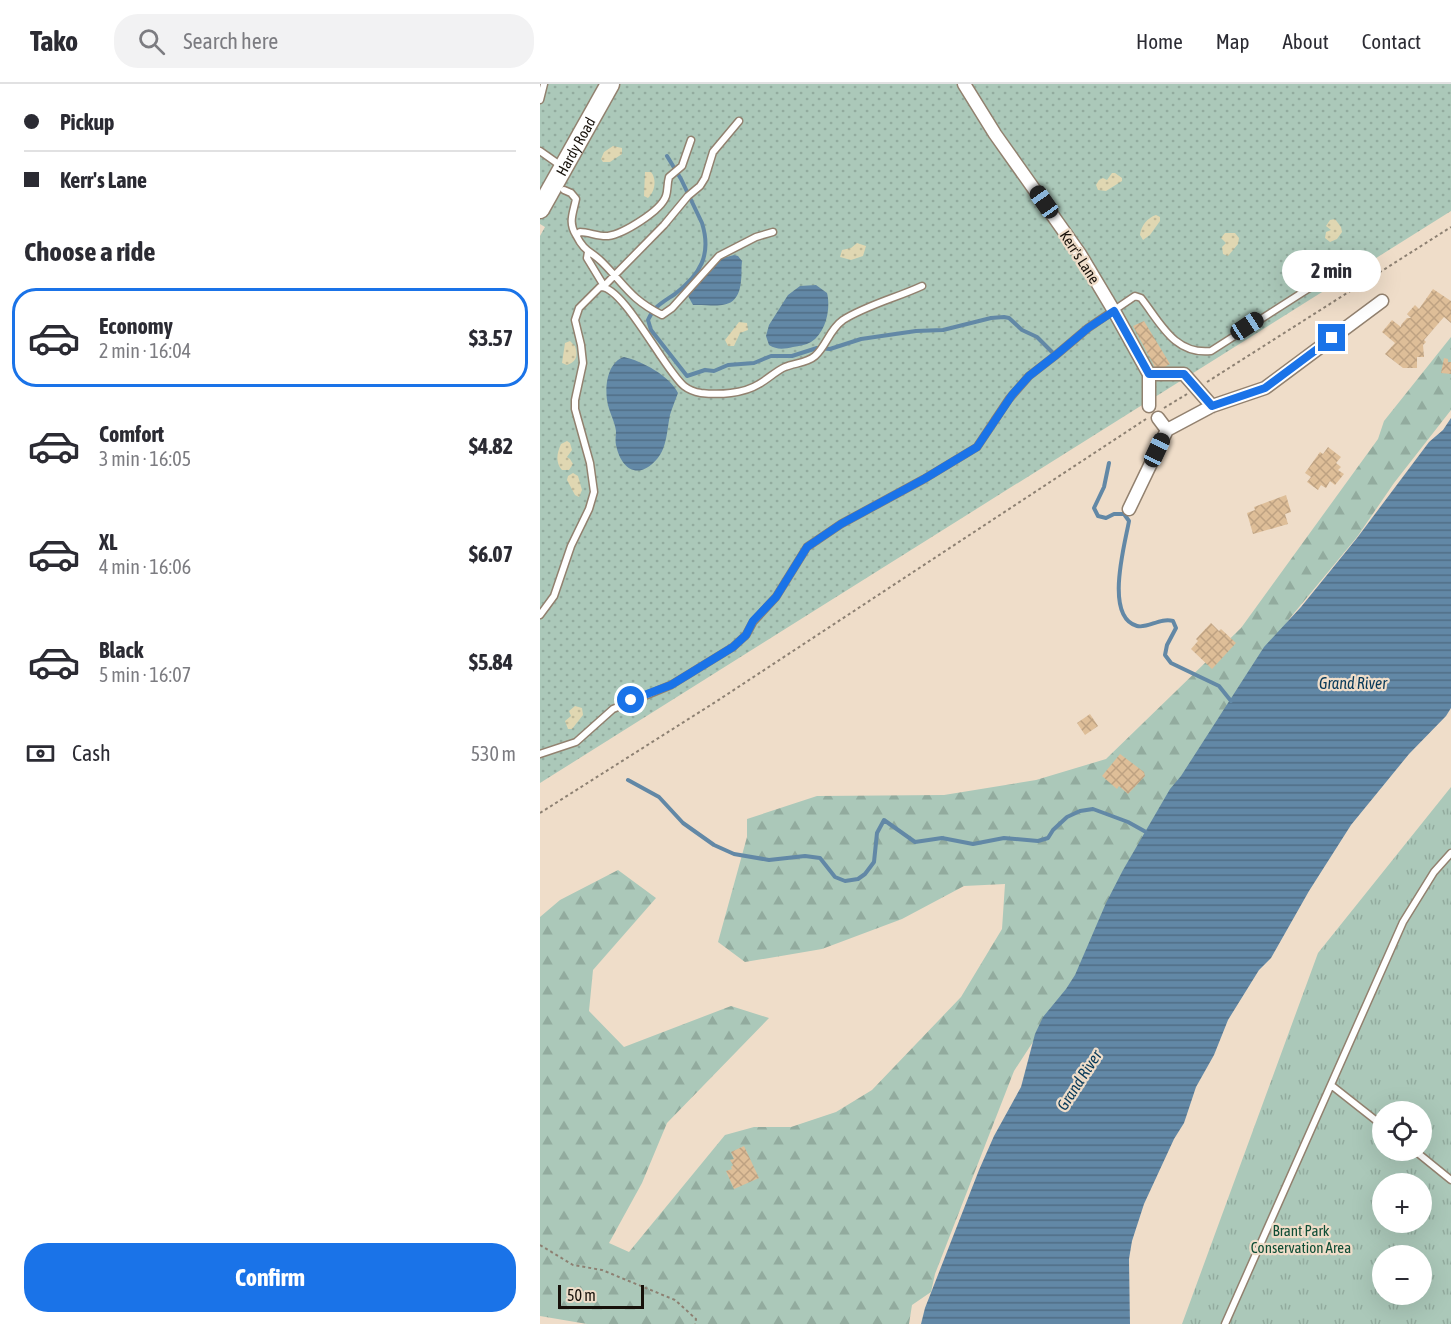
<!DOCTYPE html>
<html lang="en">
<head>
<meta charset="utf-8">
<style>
	body { margin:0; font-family:"Asap Condensed",sans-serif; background:#f2f2f3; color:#2b2b33; height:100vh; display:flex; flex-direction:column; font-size:22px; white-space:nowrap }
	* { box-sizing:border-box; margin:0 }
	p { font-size:20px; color:#7c7c81 }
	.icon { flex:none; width:33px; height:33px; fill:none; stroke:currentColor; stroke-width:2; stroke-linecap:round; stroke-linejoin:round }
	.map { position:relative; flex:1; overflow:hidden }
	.panel { display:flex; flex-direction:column; background:#fff; width:540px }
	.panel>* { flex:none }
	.hud { display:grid; align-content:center; height:132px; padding:0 24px; background:#fff }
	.controls { position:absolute; left:832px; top:1017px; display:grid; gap:12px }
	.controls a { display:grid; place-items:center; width:60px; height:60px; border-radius:50%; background:#fff; box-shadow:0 6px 24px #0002; font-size:30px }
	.scale { position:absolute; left:18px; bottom:15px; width:86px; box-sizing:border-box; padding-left:6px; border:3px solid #17110a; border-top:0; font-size:16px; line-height:21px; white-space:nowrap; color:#17110a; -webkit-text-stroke:4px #efddc9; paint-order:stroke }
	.end { position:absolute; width:27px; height:27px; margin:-14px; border:8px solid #1a73e8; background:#fff; box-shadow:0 0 0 3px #fff }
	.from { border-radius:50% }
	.bubble { position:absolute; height:42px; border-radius:21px; background:#fff; box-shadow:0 6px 24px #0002; font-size:20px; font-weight:700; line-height:42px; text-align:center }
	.car { position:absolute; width:18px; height:36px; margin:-18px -9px; border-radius:8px; box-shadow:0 0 4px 2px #0007; background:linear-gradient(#222 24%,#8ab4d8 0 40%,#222 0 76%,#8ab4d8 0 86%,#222 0) }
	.hud b { display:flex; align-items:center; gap:21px; height:57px; font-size:22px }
	.hud b+b { border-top:2px solid #e1e1e2 }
	.hud i { width:15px; height:15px; background:#2b2b33 }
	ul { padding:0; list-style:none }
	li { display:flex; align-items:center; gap:18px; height:99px; margin:0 12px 9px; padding:0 12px; border:3px solid transparent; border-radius:24px }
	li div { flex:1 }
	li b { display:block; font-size:22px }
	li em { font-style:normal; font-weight:700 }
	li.on { border-color:#1a73e8 }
	li>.icon { width:54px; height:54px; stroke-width:1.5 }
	h2 { padding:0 24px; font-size:27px; line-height:72px }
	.pay { display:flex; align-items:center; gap:15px; height:66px; padding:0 24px; font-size:22px }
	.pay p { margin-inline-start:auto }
	.action { display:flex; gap:12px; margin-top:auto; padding:12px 24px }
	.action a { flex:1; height:69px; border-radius:24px; background:#1a73e8; color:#fff; font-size:24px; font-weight:700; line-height:69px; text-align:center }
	header { display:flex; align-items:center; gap:36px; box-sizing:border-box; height:84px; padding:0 30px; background:#fff; border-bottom:2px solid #e1e1e2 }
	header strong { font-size:28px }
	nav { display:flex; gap:33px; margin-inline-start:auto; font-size:21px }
	.search { width:420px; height:54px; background:#f2f2f3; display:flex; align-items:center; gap:15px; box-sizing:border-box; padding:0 21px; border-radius:24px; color:#7c7c81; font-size:22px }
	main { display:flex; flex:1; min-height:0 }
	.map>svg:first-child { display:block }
	.grass { fill:url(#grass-dots) }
	.forest { fill:url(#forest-firs) }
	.sand { fill:url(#sand-dots) }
	.park { fill:url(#park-tufts); fill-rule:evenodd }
	.water { fill:url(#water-rules) }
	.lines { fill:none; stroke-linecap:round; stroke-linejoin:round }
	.stream { stroke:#6288a6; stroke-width:4 }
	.building { fill:url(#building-cross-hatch) }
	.service-casing { stroke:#92816f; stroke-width:9 }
	.minor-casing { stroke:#92816f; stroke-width:15 }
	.secondary-casing { stroke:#92816f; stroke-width:21 }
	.path { stroke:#8d8072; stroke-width:2; stroke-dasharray:3 3; stroke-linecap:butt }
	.service { stroke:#fff; stroke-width:6 }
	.minor { stroke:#fff; stroke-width:12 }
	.secondary { stroke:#fff; stroke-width:18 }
	.route { stroke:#1a73e8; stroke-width:8 }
	.labels { text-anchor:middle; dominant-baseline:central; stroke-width:4.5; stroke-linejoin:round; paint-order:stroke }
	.street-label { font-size:15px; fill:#17110a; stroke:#efddc9 }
	.park-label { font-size:15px; fill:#0f4d35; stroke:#efddc9 }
	.water-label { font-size:16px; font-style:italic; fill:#073958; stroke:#efddc9 }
</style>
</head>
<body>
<header>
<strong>Tako</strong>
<div class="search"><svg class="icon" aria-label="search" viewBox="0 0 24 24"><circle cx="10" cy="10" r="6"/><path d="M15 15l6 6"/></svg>Search here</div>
<nav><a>Home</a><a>Map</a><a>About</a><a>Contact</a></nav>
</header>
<main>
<section class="panel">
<div class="hud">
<b><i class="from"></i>Pickup</b>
<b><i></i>Kerr's Lane</b>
</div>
<h2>Choose a ride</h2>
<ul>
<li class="on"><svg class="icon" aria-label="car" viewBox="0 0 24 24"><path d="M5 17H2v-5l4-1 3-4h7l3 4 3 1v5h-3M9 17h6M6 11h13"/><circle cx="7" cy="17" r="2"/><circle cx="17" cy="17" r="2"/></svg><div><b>Economy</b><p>2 min · 16:04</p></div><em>$3.57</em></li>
<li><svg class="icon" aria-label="car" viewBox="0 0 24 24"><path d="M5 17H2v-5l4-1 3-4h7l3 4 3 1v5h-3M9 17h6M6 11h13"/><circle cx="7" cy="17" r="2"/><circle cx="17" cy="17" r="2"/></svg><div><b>Comfort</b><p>3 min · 16:05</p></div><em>$4.82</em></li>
<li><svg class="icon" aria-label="car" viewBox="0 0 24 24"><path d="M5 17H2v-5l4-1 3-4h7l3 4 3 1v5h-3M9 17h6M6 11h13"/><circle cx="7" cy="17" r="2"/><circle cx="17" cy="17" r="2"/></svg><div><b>XL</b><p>4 min · 16:06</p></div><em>$6.07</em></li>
<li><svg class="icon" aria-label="car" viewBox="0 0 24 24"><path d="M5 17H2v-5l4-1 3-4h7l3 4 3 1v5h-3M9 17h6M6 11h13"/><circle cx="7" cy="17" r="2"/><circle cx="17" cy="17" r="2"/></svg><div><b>Black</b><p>5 min · 16:07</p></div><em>$5.84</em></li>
</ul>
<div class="pay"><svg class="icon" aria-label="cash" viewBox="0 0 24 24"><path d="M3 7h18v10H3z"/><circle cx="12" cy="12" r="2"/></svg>Cash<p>530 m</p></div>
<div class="action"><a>Confirm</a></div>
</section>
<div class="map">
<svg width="911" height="1240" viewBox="0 0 911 1240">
	<defs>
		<pattern id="grass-dots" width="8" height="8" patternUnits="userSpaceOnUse" patternTransform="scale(1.5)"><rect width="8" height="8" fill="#abc8b9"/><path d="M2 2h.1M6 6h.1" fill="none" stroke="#92ab9e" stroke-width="1.8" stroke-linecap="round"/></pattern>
		<pattern id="forest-firs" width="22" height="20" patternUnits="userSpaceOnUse" patternTransform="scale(1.5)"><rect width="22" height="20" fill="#abc8b9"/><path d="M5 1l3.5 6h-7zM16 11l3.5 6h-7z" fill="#92ab9e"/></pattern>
		<pattern id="sand-dots" width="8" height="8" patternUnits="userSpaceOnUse" patternTransform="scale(1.5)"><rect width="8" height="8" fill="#e0d7b2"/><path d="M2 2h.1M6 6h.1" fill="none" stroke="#bfb898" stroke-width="1.8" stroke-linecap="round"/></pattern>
		<pattern id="park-tufts" width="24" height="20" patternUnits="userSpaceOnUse" patternTransform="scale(1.5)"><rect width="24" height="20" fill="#abc8b9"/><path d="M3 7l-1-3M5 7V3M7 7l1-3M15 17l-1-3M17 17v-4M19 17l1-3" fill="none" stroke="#92ab9e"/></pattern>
		<pattern id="water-rules" width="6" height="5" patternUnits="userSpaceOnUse" patternTransform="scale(1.5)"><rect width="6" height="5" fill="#6288a6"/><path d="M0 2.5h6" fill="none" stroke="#506e85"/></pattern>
		<pattern id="building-cross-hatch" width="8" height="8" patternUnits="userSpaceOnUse" patternTransform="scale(1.5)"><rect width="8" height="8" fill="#debe98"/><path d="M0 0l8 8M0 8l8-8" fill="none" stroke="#bea282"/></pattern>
	</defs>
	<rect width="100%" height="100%" fill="#efddc9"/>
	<path class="grass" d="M0,0H911V127L0,699V152L5,143L0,140Z"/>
	<path class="forest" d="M911,253V326L854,399L817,453L750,534L606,750L543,881L474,987L395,1190L391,1208L372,1221L369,1240H47L0,1232V833L20,816L78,786L116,814L53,886L49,927L84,963L191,922L229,934L127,1039L102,1099L69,1159L89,1168L185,1051L214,1043H251L296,1028L332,1006L421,913L462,845L465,800L424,802L362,835L282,865L205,878L178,858L207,753V735L277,712L404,711L496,696L566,675L701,544L838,355L844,337Z"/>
	<path class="sand" d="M73,62L82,64V70L70,78H63L61,75L64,68Z
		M105,88H111C117,95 115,108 108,114L104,112Z
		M572,89H575L582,94V97L566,107L558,106L556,101L559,96L563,94L567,96Z
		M616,131L620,133V137L610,151L603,156L600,151C601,142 607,134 616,131Z
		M795,135L801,143L802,148L797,155L790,158L785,154L786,148L791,146L786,142L790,136Z
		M685,149H695L699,154L698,160L688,172L683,170L682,163L686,159L681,154Z
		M317,159L326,162L323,172L311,176L300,173L302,166L311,164Z
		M199,238L207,239L208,246L200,249L194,262H188L185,256Z
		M30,257L35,262C38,271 37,278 27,281L22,279L25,259Z
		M27,357L30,359L32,366L27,373L30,375L33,380L29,386H22C15,378 17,369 21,360Z
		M33,389L38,392L42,406L39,413L35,411L27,396L28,392Z
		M35,622L42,624L43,631L32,645H28L25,637L31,632L29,627Z"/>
	<path class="park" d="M911,703V1240H642L778,869ZM843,1028H882V1066H843ZM843,1100H882V1138H843ZM843,1172H882V1210H843Z"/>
	<path class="water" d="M194,171L198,172L202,177C201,184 202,190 201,197C198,229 176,220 153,221L148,212L149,207L179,175Z
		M276,201L287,209C291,224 286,249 271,258C266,261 259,262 253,263C244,265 237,266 229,261L226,252L229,241L248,211L260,202Z
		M84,273C102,277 130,292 138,309C135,317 132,324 130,331C127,345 127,364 117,375C98,397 81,385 76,361C75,356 76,352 76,347C75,338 70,330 68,321C64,305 67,278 84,273Z
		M911,334V624L906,632L869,670L811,741L769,807L731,874L719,886L688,936L674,971L656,1003L644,1039L634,1055L604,1120L592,1157L589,1175L590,1240H381L385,1224L439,1086L454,1052L481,1003L495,950L503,933L526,905L535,891L566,819L583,786L630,705L641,692L724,563L761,523L817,454L889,358L903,346Z"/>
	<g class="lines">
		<path class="stream" d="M127,72L141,95L162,139C172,171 160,191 135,210C123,218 114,222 108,236L111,246L147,292L165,286L174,287L188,281L214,279L231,272H252L277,264L290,265L321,255L376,247L403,246L451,234L464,233L469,234L482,246L497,253L514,270
			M569,379L564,403L554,424L558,432L566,434L574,430H584L589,437C585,460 564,533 597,542C608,545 620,533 633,537L636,544L627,561L625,571L631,579L679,602L691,617
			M88,696L119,713L143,739L174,761L194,770L229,776L265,772L280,774L295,793L305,797L318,795L325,790L334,778L337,749L344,736L375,758L402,754L433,760L464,754L498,757L508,754L513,746L527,733L540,727L553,725L588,738L606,748"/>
	</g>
	<path class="building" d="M893,205L911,217V239L904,233L884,256L886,258L883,261L884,273H877V284H863L845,270L855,259L842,248L852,236L861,243V241L867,234H871L867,230L875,221L879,225Z
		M604,237L630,280L617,287L593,242Z
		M904,274L908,275V278H911V290L901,289Z
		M788,363L801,373L796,379L801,383L798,386L804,390L795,401L790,397L786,404L781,401L778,406L767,398L771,393L765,389L780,368L783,370Z
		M746,411L751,428L745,430L748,440L713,450L707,429L715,426L714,423Z
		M671,539L679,547L681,545L696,559L672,585L651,565L658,557L656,555Z
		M550,630L558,642L545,651L537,639Z
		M580,670L604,688L605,692L588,710L579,702L577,705L562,692Z
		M204,1062L219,1094L194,1105L186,1087L192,1085L191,1083L193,1081L190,1076L194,1075L191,1068Z"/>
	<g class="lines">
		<g class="service-casing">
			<path id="service" d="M0,16L4,0
				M151,56L142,82L129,93C127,100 128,106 126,112C121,127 83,150 68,152C59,153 49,148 40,148L36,151C45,169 50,166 62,178C85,201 90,215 122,231L132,224L179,172L216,153L233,148
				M0,67L17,79
				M24,106L31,109L36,115C33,130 28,138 36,151
				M48,168L47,174L64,202L124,141L148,112L160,102L165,94L173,68L199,37
				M0,531L14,512L31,462L49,425L54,408L50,379L35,325V316L43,279L41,261L35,236L39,224L60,203C83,201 125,287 144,302C149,306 155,308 161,309C179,311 203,310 219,300C228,295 236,287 245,283C255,279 267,279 275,272C287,261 289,246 303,236C327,221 356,214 382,202
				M0,670L36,658L73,625L131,601L193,563L206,551L213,538L236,513L267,463L301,440L384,395L437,363L469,315L489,292L516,271L548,244L595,212L601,214C620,238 634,271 671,267L807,180
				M791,1001L843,1042
				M874,1066L911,1096
				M685,1240L863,838L894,788L911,769"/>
		</g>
		<g class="minor-casing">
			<path id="minor" d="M424,0L455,50L540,170L574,227L609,290V322
				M609,290H644L672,322
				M627,346L672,322L725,304L842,217
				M589,425L627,346L618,334"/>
		</g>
		<g class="secondary-casing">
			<g id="secondary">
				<path id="s1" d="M0,125L70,0"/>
			</g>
		</g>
		<path class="path" d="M667,298L911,143
			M624,324L647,310
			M0,729L177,617L606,335
			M0,1161L33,1181L62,1186L135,1216L156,1235L155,1240"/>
		<use href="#service" class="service"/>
		<use href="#minor" class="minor"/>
		<use href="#secondary" class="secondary"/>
	</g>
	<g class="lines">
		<path class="route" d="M91,616L131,601L193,563L206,551L213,537L236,513L267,463L301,440L384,395L437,363L472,311L489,292L516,271L548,244L574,227L609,290H644L672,322L725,304L792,254"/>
	</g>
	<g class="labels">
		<g class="street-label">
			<text stroke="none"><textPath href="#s1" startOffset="72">Hardy Road</textPath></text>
			<text transform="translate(540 173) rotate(57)">Kerr's Lane</text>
		</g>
		<g class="park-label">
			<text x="761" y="1146">Brant Park<tspan x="761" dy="17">Conservation Area</tspan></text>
		</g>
		<g class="water-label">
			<text x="813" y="599">Grand River</text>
			<text transform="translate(539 996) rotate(-57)">Grand River</text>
		</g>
	</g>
</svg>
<div class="controls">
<a><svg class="icon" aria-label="locate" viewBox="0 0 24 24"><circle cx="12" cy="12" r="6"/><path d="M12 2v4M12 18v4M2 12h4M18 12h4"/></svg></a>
<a>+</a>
<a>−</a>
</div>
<div class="scale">50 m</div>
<i class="end from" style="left:91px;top:616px"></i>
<i class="end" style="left:792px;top:254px"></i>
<div class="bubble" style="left:742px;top:166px;width:99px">2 min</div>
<i class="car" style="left:504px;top:118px;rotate:325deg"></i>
<i class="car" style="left:707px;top:242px;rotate:57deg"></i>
<i class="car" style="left:617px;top:366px;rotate:25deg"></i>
</div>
</main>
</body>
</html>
